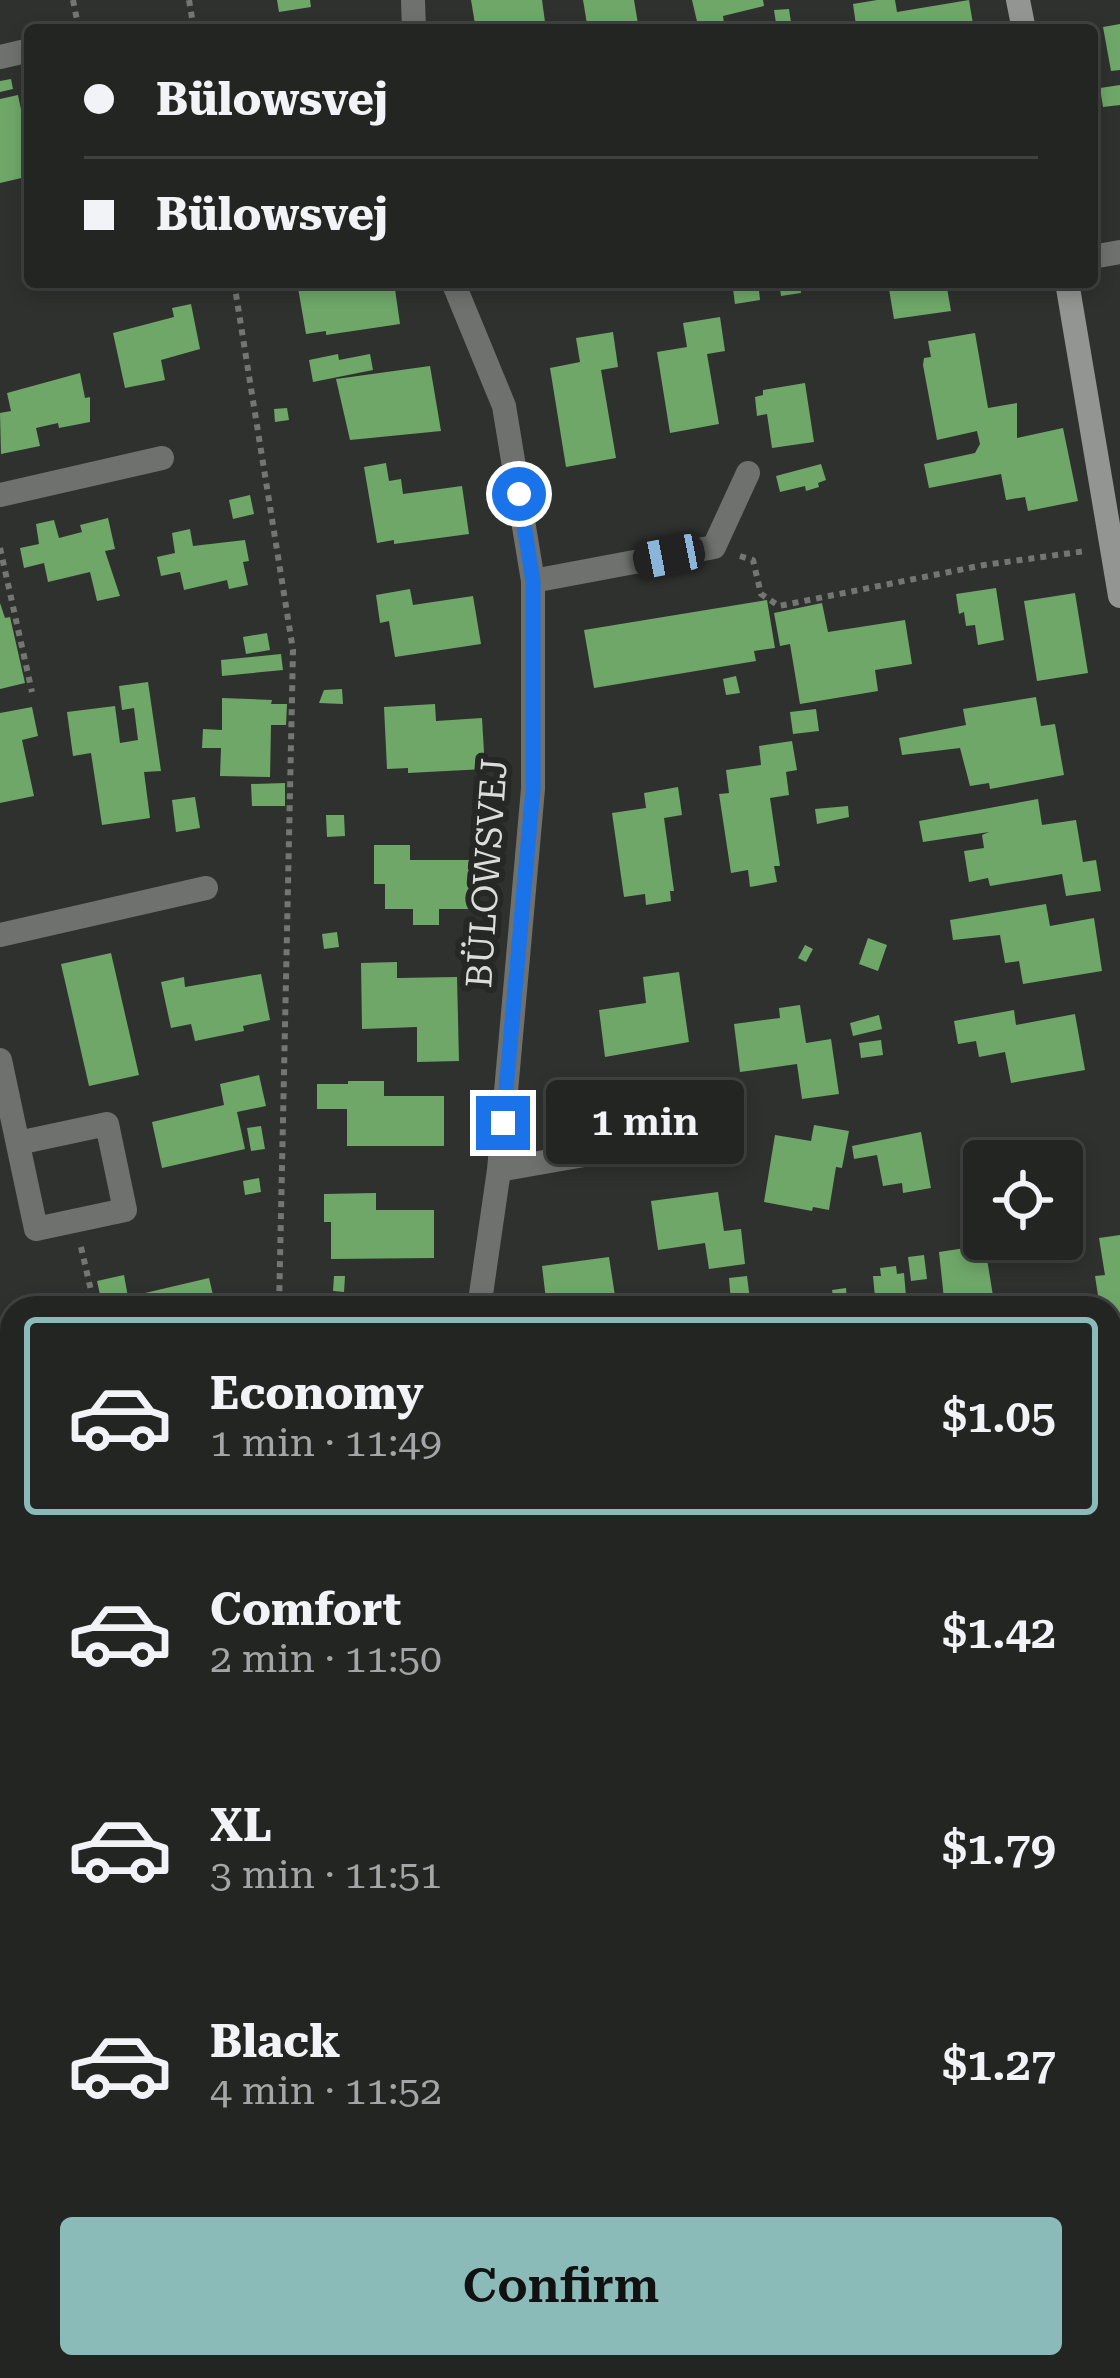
<!DOCTYPE html>
<html lang="en">
<head>
<meta charset="utf-8">
<style>
	body { margin:0; font-family:"Roboto Serif",serif; background:#2f3130; color:#f1f3f6; height:100vh; display:flex; flex-direction:column; font-size:45px; white-space:nowrap }
	* { box-sizing:border-box; margin:0 }
	p { font-size:39px; color:#a3a5a6 }
	.icon { flex:none; width:66px; height:66px; fill:none; stroke:currentColor; stroke-width:2; stroke-linecap:round; stroke-linejoin:round }
	.map { position:relative; flex:1; overflow:hidden }
	.sheet { position:absolute; left:0px; top:1296px; width:1122px; height:1083px; display:flex; flex-direction:column; background:#232523; border-radius:36px 36px 0 0; box-shadow:0 6px 18px #0003,0 0 0 3px #404241 }
	.sheet>* { flex:none }
	.top-card { position:absolute; left:24px; top:24px; width:1074px; height:264px; border-radius:12px; box-shadow:0 6px 18px #0003,0 0 0 3px #404241; display:grid; align-content:center; height:264px; padding:0 60px; background:#232523 }
	.tools { position:absolute; left:963px; top:1140px; display:grid; gap:24px }
	.tools a { display:grid; place-items:center; width:120px; height:120px; border-radius:12px; background:#232523; box-shadow:0 6px 18px #0003,0 0 0 3px #404241; font-size:60px }
	.end { position:absolute; width:54px; height:54px; margin:-27px; border:15px solid #1a73e8; background:#fff; box-shadow:0 0 0 6px #fff }
	.from { border-radius:50% }
	.bubble { position:absolute; height:84px; border-radius:12px; background:#232523; box-shadow:0 6px 18px #0003,0 0 0 3px #404241; font-size:39px; font-weight:600; line-height:84px; text-align:center }
	.car { position:absolute; width:36px; height:72px; margin:-36px -18px; border-radius:15px; box-shadow:0 0 9px 3px #0007; background:linear-gradient(#222 24%,#8ab4d8 0 40%,#222 0 76%,#8ab4d8 0 86%,#222 0) }
	.top-card b { display:flex; align-items:center; gap:42px; height:114px; font-size:45px }
	.top-card b+b { border-top:3px solid #404241 }
	.top-card i { width:30px; height:30px; background:#f1f3f6 }
	ul { padding:21px 0 0; list-style:none }
	li { display:flex; align-items:center; gap:36px; height:198px; margin:0 24px 18px; padding:0 36px; border:6px solid transparent; border-radius:12px }
	li div { flex:1 }
	li b { display:block; font-size:45px }
	li em { font-style:normal; font-weight:600 }
	li.on { border-color:#8bbbb9 }
	li>.icon { width:108px; height:108px; stroke-width:1.5 }
	.action { display:flex; gap:24px; margin-top:auto; padding:24px 60px }
	.action a { flex:1; height:138px; border-radius:12px; background:#8bbbb9; color:#111; font-size:48px; font-weight:600; line-height:138px; text-align:center }
	.map>svg:first-child { display:block }
	.building { fill:#6fa769 }
	.lines { fill:none; stroke-linecap:round; stroke-linejoin:round }
	.path { stroke:#747674; stroke-width:6; stroke-dasharray:6 6; stroke-linecap:butt }
	.lane { stroke:#6f716f; stroke-width:15 }
	.street { stroke:#6f716f; stroke-width:24 }
	.secondary { stroke:#939592; stroke-width:24 }
	.route { stroke:#1a73e8; stroke-width:15 }
	.labels { text-anchor:middle; dominant-baseline:central; stroke-width:12; stroke-linejoin:round; paint-order:stroke }
	.street-label { font-size:36px; fill:#dbdddb; stroke:#252825 }
</style>
</head>
<body>
<div class="map">
<svg width="1120" height="2378" viewBox="0 0 1120 2378">
	<rect width="100%" height="100%" fill="#2f312f"/>
	<path class="building" d="M277,0H310L311,7L279,12Z
		M471,0H542L545,22L526,25V30H476Z
		M583,0H634L639,30H588Z
		M692,0H763L764,6L723,16L725,30H699Z
		M877,0H895L897,12L969,0L974,30H867L866,24L856,25L853,4Z
		M789,9L792,29L777,30L774,10Z
		M1120,24V70L1111,71L1103,27Z
		M11,79L13,89L0,92V81Z
		M1120,85V105L1103,107L1100,88Z
		M18,95L28,143L23,145L30,176L0,183V99Z
		M297,282H394L400,324L326,335V331L306,334Z
		M732,282H758L760,300L735,304Z
		M779,282H800L801,293L781,296Z
		M903,282H946L951,311L894,319L889,289L904,286Z
		M191,304L200,349L161,360L165,380L125,388L113,333L174,317L172,308Z
		M720,317L725,351L707,354L719,424L670,433L657,352L687,347L683,323Z
		M613,332L618,367L601,370L616,458L566,467L550,368L580,362L576,338Z
		M975,333L988,408L1017,403V438L1063,428L1078,501L1028,511L1025,497L1006,500L1001,474L929,488L924,464L975,453L980,444L977,431L937,440L923,365L924,358L931,357L928,341Z
		M338,354L339,360L370,354L373,370L313,382L309,360Z
		M430,366L441,431L350,440L336,379Z
		M80,373L85,398L90,397V422L59,428L58,423L36,428L40,446L1,454L0,413L11,411L7,393Z
		M805,383L814,442L772,448L767,414L757,416L755,397L763,395V390Z
		M287,408L289,420L275,422L274,409Z
		M386,463L389,481L401,479L403,494L462,486L469,534L394,544V540L377,543L364,467Z
		M821,464L826,480L818,483L819,487L806,491L805,486L780,492L776,476Z
		M250,495L254,514L233,519L229,500Z
		M108,518L115,549L105,551L120,596L97,601L90,572L48,582L44,563L24,568L20,548L39,544L36,524L54,520L59,538L82,532L80,525Z
		M190,529L193,546L245,540L249,561L243,562L248,585L229,589L227,580L184,590L180,572L161,576L157,557L175,553L172,533Z
		M996,588L1004,640L978,645L975,625L966,626L964,612L959,614L956,594Z
		M410,589L413,605L473,596L481,644L395,657L389,621L380,623L376,595Z
		M1075,593L1088,673L1037,681L1024,601Z
		M767,600L775,648L754,651L756,661L594,688L584,630Z
		M0,603L5,618L10,617L25,683L0,689Z
		M822,603L828,632L905,620L912,664L875,670L878,691L800,704L790,644L780,646L774,613Z
		M267,633L270,650L246,654L243,637Z
		M281,654L283,670L222,676L221,660Z
		M736,676L740,693L726,695L723,679Z
		M148,682L161,771L144,772L150,818L102,825L91,753L73,756L67,712L115,706L120,743L138,740L134,708L122,710L119,686Z
		M342,689L343,704L319,703L324,690Z
		M1036,697L1041,726L1055,724L1064,775L990,789L989,783L970,786L960,748L902,755L899,738L966,725L963,709Z
		M222,698L272,700L271,704H287L286,725H271L270,777L220,776L221,748H202L203,729L222,730Z
		M435,704L436,721L482,718L485,769L408,773V768L387,769L384,707Z
		M32,707L38,736L22,740L34,796L0,803V713Z
		M816,709L819,731L793,734L790,712Z
		M792,741L797,770L786,772L789,795L770,798L780,866H774L777,882L750,887L748,870L731,873L719,794L729,793L726,770L761,765L759,746Z
		M285,783V806H252L251,784Z
		M678,787L682,815L664,818L674,891H670L671,901L646,905L645,894L624,897L612,813L646,808L644,793Z
		M195,797L200,828L176,832L172,800Z
		M1038,799L1042,825L1076,820L1083,862L1096,860L1101,891L1066,896L1062,874L990,886L988,878L969,882L964,851L984,848L982,835L989,832L923,842L919,821Z
		M848,806L849,817L817,824L815,809Z
		M326,815H344L345,836L327,837Z
		M374,845H410V860H470V909H439V925H413V909H385V884H374Z
		M1046,904L1050,926L1094,918L1102,971L1023,984L1019,961L1005,963L1000,935L953,940L950,920Z
		M337,932L339,947L324,949L322,934Z
		M868,938L887,945L878,971L859,964Z
		M805,945L813,949L806,962L798,958Z
		M111,953L139,1075L89,1086L61,964Z
		M397,962V978L457,977L459,1061L417,1062V1027L362,1029L361,963Z
		M679,972L689,1042L605,1057L599,1010L646,1003L643,977Z
		M261,974L270,1020L243,1026L244,1031L195,1041L191,1024L171,1028L161,982L184,977L185,987Z
		M800,1005L806,1043L831,1039L839,1094L802,1099L797,1064L740,1072L734,1024L780,1018L779,1008Z
		M1014,1010L1016,1025L1075,1014L1085,1070L1011,1083L1005,1052L979,1057L976,1041L958,1044L954,1021Z
		M879,1015L882,1029L853,1036L850,1023Z
		M881,1040L883,1055L861,1058L859,1043Z
		M259,1075L266,1106L237,1112L245,1149L162,1168L152,1122L224,1105L220,1084Z
		M348,1081H384V1096H444V1146H347V1109H317V1084H348Z
		M545,1089L562,1090V1103H545Z
		M814,1125L849,1131L842,1168L836,1167L829,1210L813,1207L812,1211L764,1202L775,1135L811,1141Z
		M261,1126L265,1149L251,1151L247,1128Z
		M921,1132L931,1188L903,1193L902,1183L883,1186L877,1155L854,1159L852,1146Z
		M986,1153L984,1206L976,1208L975,1201L971,1202L963,1157Z
		M259,1178L261,1192L245,1195L243,1181Z
		M718,1192L724,1231L741,1229L745,1264L709,1269L705,1243L658,1250L651,1201Z
		M376,1193V1210H434V1258L331,1259V1222H324V1194Z
		M984,1221V1239H1003L1006,1256L987,1259L995,1308H945L939,1252L972,1247L968,1223Z
		M1120,1235V1335L1111,1336L1110,1308H1100L1095,1276L1105,1275L1099,1238Z
		M924,1255L927,1279L911,1281L908,1257Z
		M609,1257L615,1296L632,1294L634,1308H547L542,1266Z
		M896,1266L897,1274L904,1273L907,1308H876L873,1276H881L880,1268Z
		M124,1275L128,1297L209,1278L216,1308H103L97,1281Z
		M334,1276H345L344,1292L333,1291Z
		M747,1276L750,1300L731,1302L729,1278Z
		M846,1288L847,1301L834,1303L832,1290Z
		M12,1325V1403H10L4,1378L0,1379V1328Z
		M1120,1708V1764L1111,1765L1110,1710Z
		M0,1719L12,1761V1829L0,1832Z
		M1119,1767L1120,1788L1110,1789V1768Z
		M12,1950V2013L0,2016V1953Z
		M1119,2123L1120,2137L1110,2139V2124Z
		M12,2165V2241L3,2243L0,2168Z
		M5,2280L10,2303L0,2305V2281Z
		M260,2367H294V2369L261,2375Z
		M510,2367H632L633,2378H511Z
		M799,2367H920V2378H799Z
		M1021,2367H1073V2378H1021Z
		M86,2370V2378H31V2372Z"/>
	<g class="lines">
		<path class="path" d="M73,0L79,30
			M189,0L194,30
			M234,282L293,650L279,1308
			M0,548L32,692
			M740,556L753,560L761,594L779,606L984,565L1086,551
			M81,1247L95,1308
			M0,1585L12,1582
			M0,2081L12,2079"/>
		<path class="lane" d="M736,2367L737,2378
			M963,2378V2367"/>
		<path class="street" d="M413,0L414,30
			M0,57L30,50
			M1092,257L1120,252
			M453,282L504,406L533,581V789L499,1170L479,1308
			M0,495L162,458
			M533,581L714,547L748,473
			M0,935L206,888
			M0,1060L36,1229L125,1210L107,1124L18,1143
			M499,1170L709,1133
			M1110,1442L1120,1440
			M0,1873L12,1870
			M380,2367L382,2378"/>
		<path class="secondary" d="M1018,0L1024,30
			M1067,282L1120,596"/>
	</g>
	<g class="lines">
		<path class="route" d="M503,1123L533,789V581L519,494"/>
	</g>
	<g class="labels">
		<g class="street-label">
			<text transform="translate(487 873) rotate(-86)">BÜLOWSVEJ</text>
		</g>
	</g>
</svg>
<div class="tools">
<a><svg class="icon" aria-label="locate" viewBox="0 0 24 24"><circle cx="12" cy="12" r="6"/><path d="M12 2v4M12 18v4M2 12h4M18 12h4"/></svg></a>
</div>
<i class="end from" style="left:519px;top:494px"></i>
<i class="end" style="left:503px;top:1123px"></i>
<div class="bubble" style="left:546px;top:1080px;width:198px">1 min</div>
<i class="car" style="left:669px;top:556px;rotate:259deg"></i>
<div class="top-card">
<b><i class="from"></i>Bülowsvej</b>
<b><i></i>Bülowsvej</b>
</div>
<section class="sheet">
<ul>
<li class="on"><svg class="icon" aria-label="car" viewBox="0 0 24 24"><path d="M5 17H2v-5l4-1 3-4h7l3 4 3 1v5h-3M9 17h6M6 11h13"/><circle cx="7" cy="17" r="2"/><circle cx="17" cy="17" r="2"/></svg><div><b>Economy</b><p>1 min · 11:49</p></div><em>$1.05</em></li>
<li><svg class="icon" aria-label="car" viewBox="0 0 24 24"><path d="M5 17H2v-5l4-1 3-4h7l3 4 3 1v5h-3M9 17h6M6 11h13"/><circle cx="7" cy="17" r="2"/><circle cx="17" cy="17" r="2"/></svg><div><b>Comfort</b><p>2 min · 11:50</p></div><em>$1.42</em></li>
<li><svg class="icon" aria-label="car" viewBox="0 0 24 24"><path d="M5 17H2v-5l4-1 3-4h7l3 4 3 1v5h-3M9 17h6M6 11h13"/><circle cx="7" cy="17" r="2"/><circle cx="17" cy="17" r="2"/></svg><div><b>XL</b><p>3 min · 11:51</p></div><em>$1.79</em></li>
<li><svg class="icon" aria-label="car" viewBox="0 0 24 24"><path d="M5 17H2v-5l4-1 3-4h7l3 4 3 1v5h-3M9 17h6M6 11h13"/><circle cx="7" cy="17" r="2"/><circle cx="17" cy="17" r="2"/></svg><div><b>Black</b><p>4 min · 11:52</p></div><em>$1.27</em></li>
</ul>
<div class="action"><a>Confirm</a></div>
</section>
</div>
</body>
</html>
